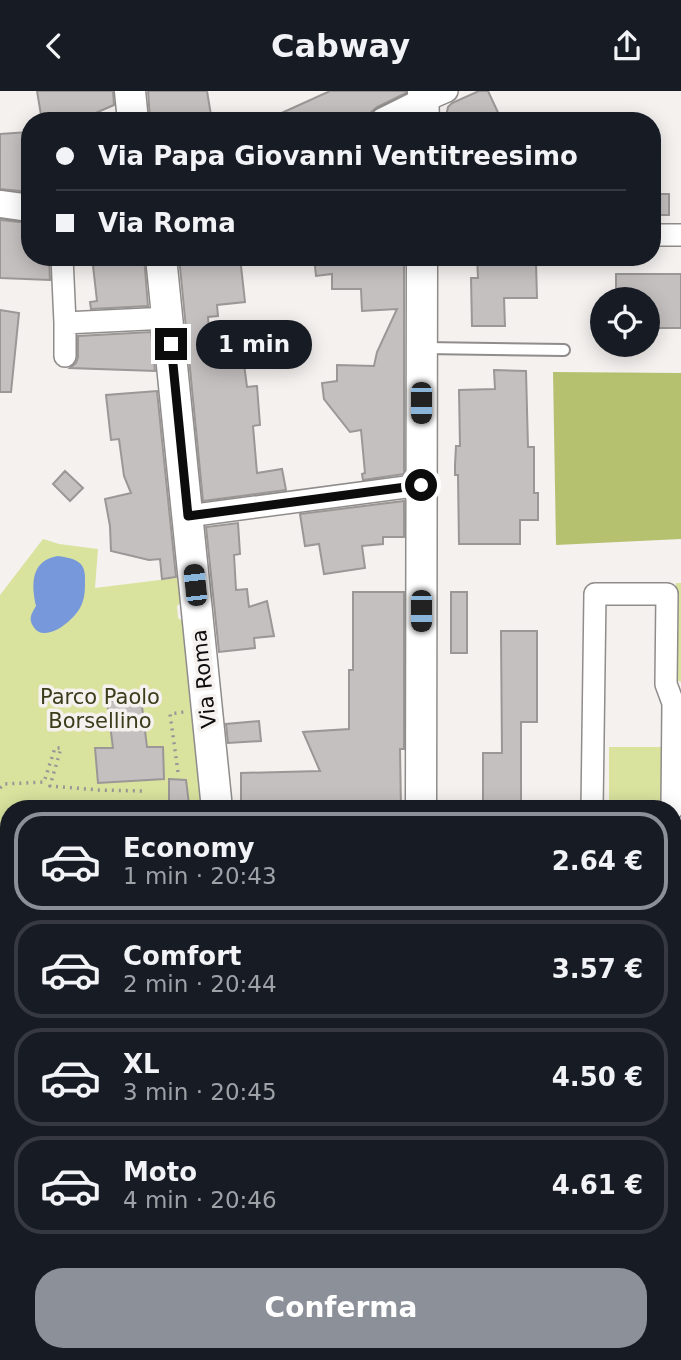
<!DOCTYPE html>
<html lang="it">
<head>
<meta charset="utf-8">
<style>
	body { margin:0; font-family:"DejaVu Sans",sans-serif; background:#20242c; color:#f1f3f6; height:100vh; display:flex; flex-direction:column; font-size:26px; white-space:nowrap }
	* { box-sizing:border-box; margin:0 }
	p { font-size:23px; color:#9ea1a6 }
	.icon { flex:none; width:38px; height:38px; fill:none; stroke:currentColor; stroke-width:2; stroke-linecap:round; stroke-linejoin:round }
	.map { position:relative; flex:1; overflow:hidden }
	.sheet { position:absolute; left:0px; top:709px; width:682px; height:562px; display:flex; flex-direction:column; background:#171b24; border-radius:28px 28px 0 0; box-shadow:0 4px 18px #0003 }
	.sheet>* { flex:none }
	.banner { position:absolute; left:21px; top:21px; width:640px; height:154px; border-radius:28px; box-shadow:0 4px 18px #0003; display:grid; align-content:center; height:154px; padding:0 35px; background:#171b24 }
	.tools { position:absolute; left:590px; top:196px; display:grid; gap:14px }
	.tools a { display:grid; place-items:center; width:70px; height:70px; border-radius:50%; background:#171b24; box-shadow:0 4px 18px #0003; font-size:35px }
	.end { position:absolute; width:32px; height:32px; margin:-16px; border:9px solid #0d0c0c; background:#fff; box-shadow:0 0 0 4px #fff }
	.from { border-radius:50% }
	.bubble { position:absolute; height:49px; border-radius:24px; background:#171b24; box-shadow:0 4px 18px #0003; font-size:23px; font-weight:700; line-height:49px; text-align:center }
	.car { position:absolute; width:21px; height:42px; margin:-21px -10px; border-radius:9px; box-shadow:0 0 5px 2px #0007; background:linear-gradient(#222 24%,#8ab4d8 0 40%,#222 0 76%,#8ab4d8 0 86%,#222 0) }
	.banner b { display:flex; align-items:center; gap:24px; height:66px; font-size:26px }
	.banner b+b { border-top:2px solid #363941 }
	.banner i { width:18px; height:18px; background:#f1f3f6 }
	ul { padding:12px 0 0; list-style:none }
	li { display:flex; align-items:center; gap:21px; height:98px; margin:0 14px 10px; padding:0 21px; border:4px solid #363941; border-radius:28px }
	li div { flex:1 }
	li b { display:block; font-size:26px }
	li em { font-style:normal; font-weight:700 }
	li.selected { border-color:#8c9099 }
	li>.icon { width:63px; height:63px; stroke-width:1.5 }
	.action { display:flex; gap:14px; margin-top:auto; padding:14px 35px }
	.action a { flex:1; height:80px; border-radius:28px; background:#8c9099; color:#fff; font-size:28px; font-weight:700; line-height:80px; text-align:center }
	header { display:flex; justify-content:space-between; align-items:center; height:91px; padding:0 35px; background:#171b24; font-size:32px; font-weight:700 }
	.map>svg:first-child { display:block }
	.green { fill:#d9e39e }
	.forest { fill:#b6c16f }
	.water { fill:#7798db }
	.building { fill:#c4c0bf; stroke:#9a9796; stroke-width:2 }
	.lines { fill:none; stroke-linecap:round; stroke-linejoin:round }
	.service-casing { stroke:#8f8c8b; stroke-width:14 }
	.minor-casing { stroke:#8f8c8b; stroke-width:24 }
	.tertiary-casing { stroke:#8f8c8b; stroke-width:30 }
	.secondary-casing { stroke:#8f8c8b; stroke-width:33 }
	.path { stroke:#999796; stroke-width:3.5; stroke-dasharray:2 5; stroke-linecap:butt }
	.service { stroke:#fff; stroke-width:10 }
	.minor { stroke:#fff; stroke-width:21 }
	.tertiary { stroke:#fff; stroke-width:26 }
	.secondary { stroke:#fff; stroke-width:30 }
	.route { stroke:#0d0c0c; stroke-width:9 }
	.labels { text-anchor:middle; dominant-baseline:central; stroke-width:7; stroke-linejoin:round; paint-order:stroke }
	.street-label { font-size:21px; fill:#0d0c0c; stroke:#f4f1ef }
	.park-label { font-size:21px; fill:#393d1a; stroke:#f4f1ef }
</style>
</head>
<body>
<header><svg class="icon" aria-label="back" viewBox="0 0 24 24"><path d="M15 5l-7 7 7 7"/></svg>Cabway<svg class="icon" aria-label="share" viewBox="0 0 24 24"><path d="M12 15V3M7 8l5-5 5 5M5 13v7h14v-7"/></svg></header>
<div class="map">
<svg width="681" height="1269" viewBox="0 0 681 1269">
	<rect width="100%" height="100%" fill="#f4f1ef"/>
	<path class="green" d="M43,448L59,453L98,458L95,497L184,486L187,506L177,515L178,527L189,534L209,717L9,718V856L7,861L0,860V504Z
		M676,492H681V591L676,589Z
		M609,656H664V717H609Z"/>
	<path class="forest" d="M553,281L681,282V448L556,454Z"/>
	<path class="water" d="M58,465C76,468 86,470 85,490C85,499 85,508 80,517C73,530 44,554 33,535C28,527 32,522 36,515C31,493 31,469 58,465Z"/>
	<path class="building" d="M37,0H113L114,14L77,30H42Z
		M148,0H207L212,30H195V26L150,28Z
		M330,0H406V2L377,16L370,22L354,30H264Z
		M479,0H488L502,30H445L448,16L452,12Z
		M28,41L30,101L0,98V43Z
		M653,103H669V124H653Z
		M0,129L30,132V166H49L50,189L0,187Z
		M92,166H144L148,215L91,218L90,211L97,210Z
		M179,166H240L245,211L217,214L218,225L208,226L211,264L223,263L224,275L244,273L247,296L257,295L260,334L253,335L257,382L282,378L286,399L203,410Z
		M314,166H404V383L363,389L362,383L365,382L361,339L350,341L324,308L322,292L337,290V274L374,275L377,261L397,218L362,220L361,198H332V183L316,185Z
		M477,166H511V172H536L537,207H504L505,235H472L471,187H478Z
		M616,183H681V237H648V208H616Z
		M0,219L19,222L11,301H0Z
		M151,241L155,280L70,277L76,272L78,266V245Z
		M494,279L526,280L528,356H534V402H538V429H520V453H459L458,384H455V374L456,355H460L459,299L495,298Z
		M157,300L176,486L162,488L160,468L149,469L111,460L110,435L105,408L131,402L124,385L119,348L111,349L106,304Z
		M65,380L83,397L70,410L53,393Z
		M404,410V446H383V453L362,455L365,477L324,483L319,453L305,455L300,423Z
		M238,432L240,463L234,464L236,499L247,498L249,516L267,510L274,545L254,547L255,557L219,561L206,436Z
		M353,501H404V658H400L401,718H241V682L320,680L303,641L349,638V579H353Z
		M451,501H467V562H451Z
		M501,540H537V631H521V718H483V662H502Z
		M141,607L147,656H163L164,688L98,692L95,657H113L107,610Z
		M259,630L261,650L228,652L226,633Z
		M169,688L186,689L189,713L169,710Z"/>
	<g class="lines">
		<g class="service-casing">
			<path id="service" d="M424,257L564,259
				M0,776L9,778
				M0,847L9,826"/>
		</g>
		<g class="minor-casing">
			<path id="minor" d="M424,10L447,0
				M653,144H681
				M62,166L65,232L168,227
				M65,265V232
				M188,425L421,394
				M592,718L595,503H667L666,593L673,612L672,718
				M674,773H681
				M0,873H9
				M0,980L9,974
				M224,1262L227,1269
				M509,1262L513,1269
				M655,1262V1269"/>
		</g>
		<g class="tertiary-casing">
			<path id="tertiary" d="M384,30L424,10
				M0,113L30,117"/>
		</g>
		<g class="secondary-casing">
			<path id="secondary" d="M130,0L133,30
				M423,0L424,30
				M161,166L217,718
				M421,718L422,166
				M674,1082L681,1081
				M410,1262V1269
				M170,1269L183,1262"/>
		</g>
		<path class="path" d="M178,681L170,623L184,621
			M0,697L4,693L44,691L55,657H61L50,695L99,699L143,700"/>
		<use href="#service" class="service"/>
		<use href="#minor" class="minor"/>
		<use href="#tertiary" class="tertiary"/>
		<use href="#secondary" class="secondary"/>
	</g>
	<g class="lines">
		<path class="route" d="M171,253L188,425L421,394"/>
	</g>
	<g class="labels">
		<g class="street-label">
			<text transform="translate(204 588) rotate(-96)">Via Roma</text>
		</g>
		<g class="park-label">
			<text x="100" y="606">Parco Paolo<tspan x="100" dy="24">Borsellino</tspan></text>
		</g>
	</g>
</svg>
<div class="tools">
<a><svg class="icon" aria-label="locate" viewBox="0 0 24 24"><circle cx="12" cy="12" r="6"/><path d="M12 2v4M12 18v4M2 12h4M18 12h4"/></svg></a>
</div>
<i class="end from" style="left:421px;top:394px"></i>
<i class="end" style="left:171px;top:253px"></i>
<div class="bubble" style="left:196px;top:229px;width:116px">1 min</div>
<i class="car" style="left:421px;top:312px;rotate:180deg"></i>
<i class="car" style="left:195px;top:494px;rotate:354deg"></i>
<i class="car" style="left:421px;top:520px;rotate:180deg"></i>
<div class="banner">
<b><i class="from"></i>Via Papa Giovanni Ventitreesimo</b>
<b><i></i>Via Roma</b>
</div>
<section class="sheet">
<ul>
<li class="selected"><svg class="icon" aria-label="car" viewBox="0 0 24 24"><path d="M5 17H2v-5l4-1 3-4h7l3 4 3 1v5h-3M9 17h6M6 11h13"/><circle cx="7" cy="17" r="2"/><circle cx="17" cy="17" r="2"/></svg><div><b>Economy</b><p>1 min · 20:43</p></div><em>2.64 €</em></li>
<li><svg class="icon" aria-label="car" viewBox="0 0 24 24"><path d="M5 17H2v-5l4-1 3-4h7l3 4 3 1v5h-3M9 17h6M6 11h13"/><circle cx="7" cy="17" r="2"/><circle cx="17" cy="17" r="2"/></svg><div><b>Comfort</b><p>2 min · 20:44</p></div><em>3.57 €</em></li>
<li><svg class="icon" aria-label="car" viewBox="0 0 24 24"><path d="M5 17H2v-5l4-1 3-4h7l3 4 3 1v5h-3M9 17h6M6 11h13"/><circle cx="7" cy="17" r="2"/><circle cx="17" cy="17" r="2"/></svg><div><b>XL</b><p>3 min · 20:45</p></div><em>4.50 €</em></li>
<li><svg class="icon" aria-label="car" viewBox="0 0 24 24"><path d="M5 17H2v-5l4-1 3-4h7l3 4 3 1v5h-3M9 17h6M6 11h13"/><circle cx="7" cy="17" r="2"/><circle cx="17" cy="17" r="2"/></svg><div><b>Moto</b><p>4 min · 20:46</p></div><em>4.61 €</em></li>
</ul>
<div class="action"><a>Conferma</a></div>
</section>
</div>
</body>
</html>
